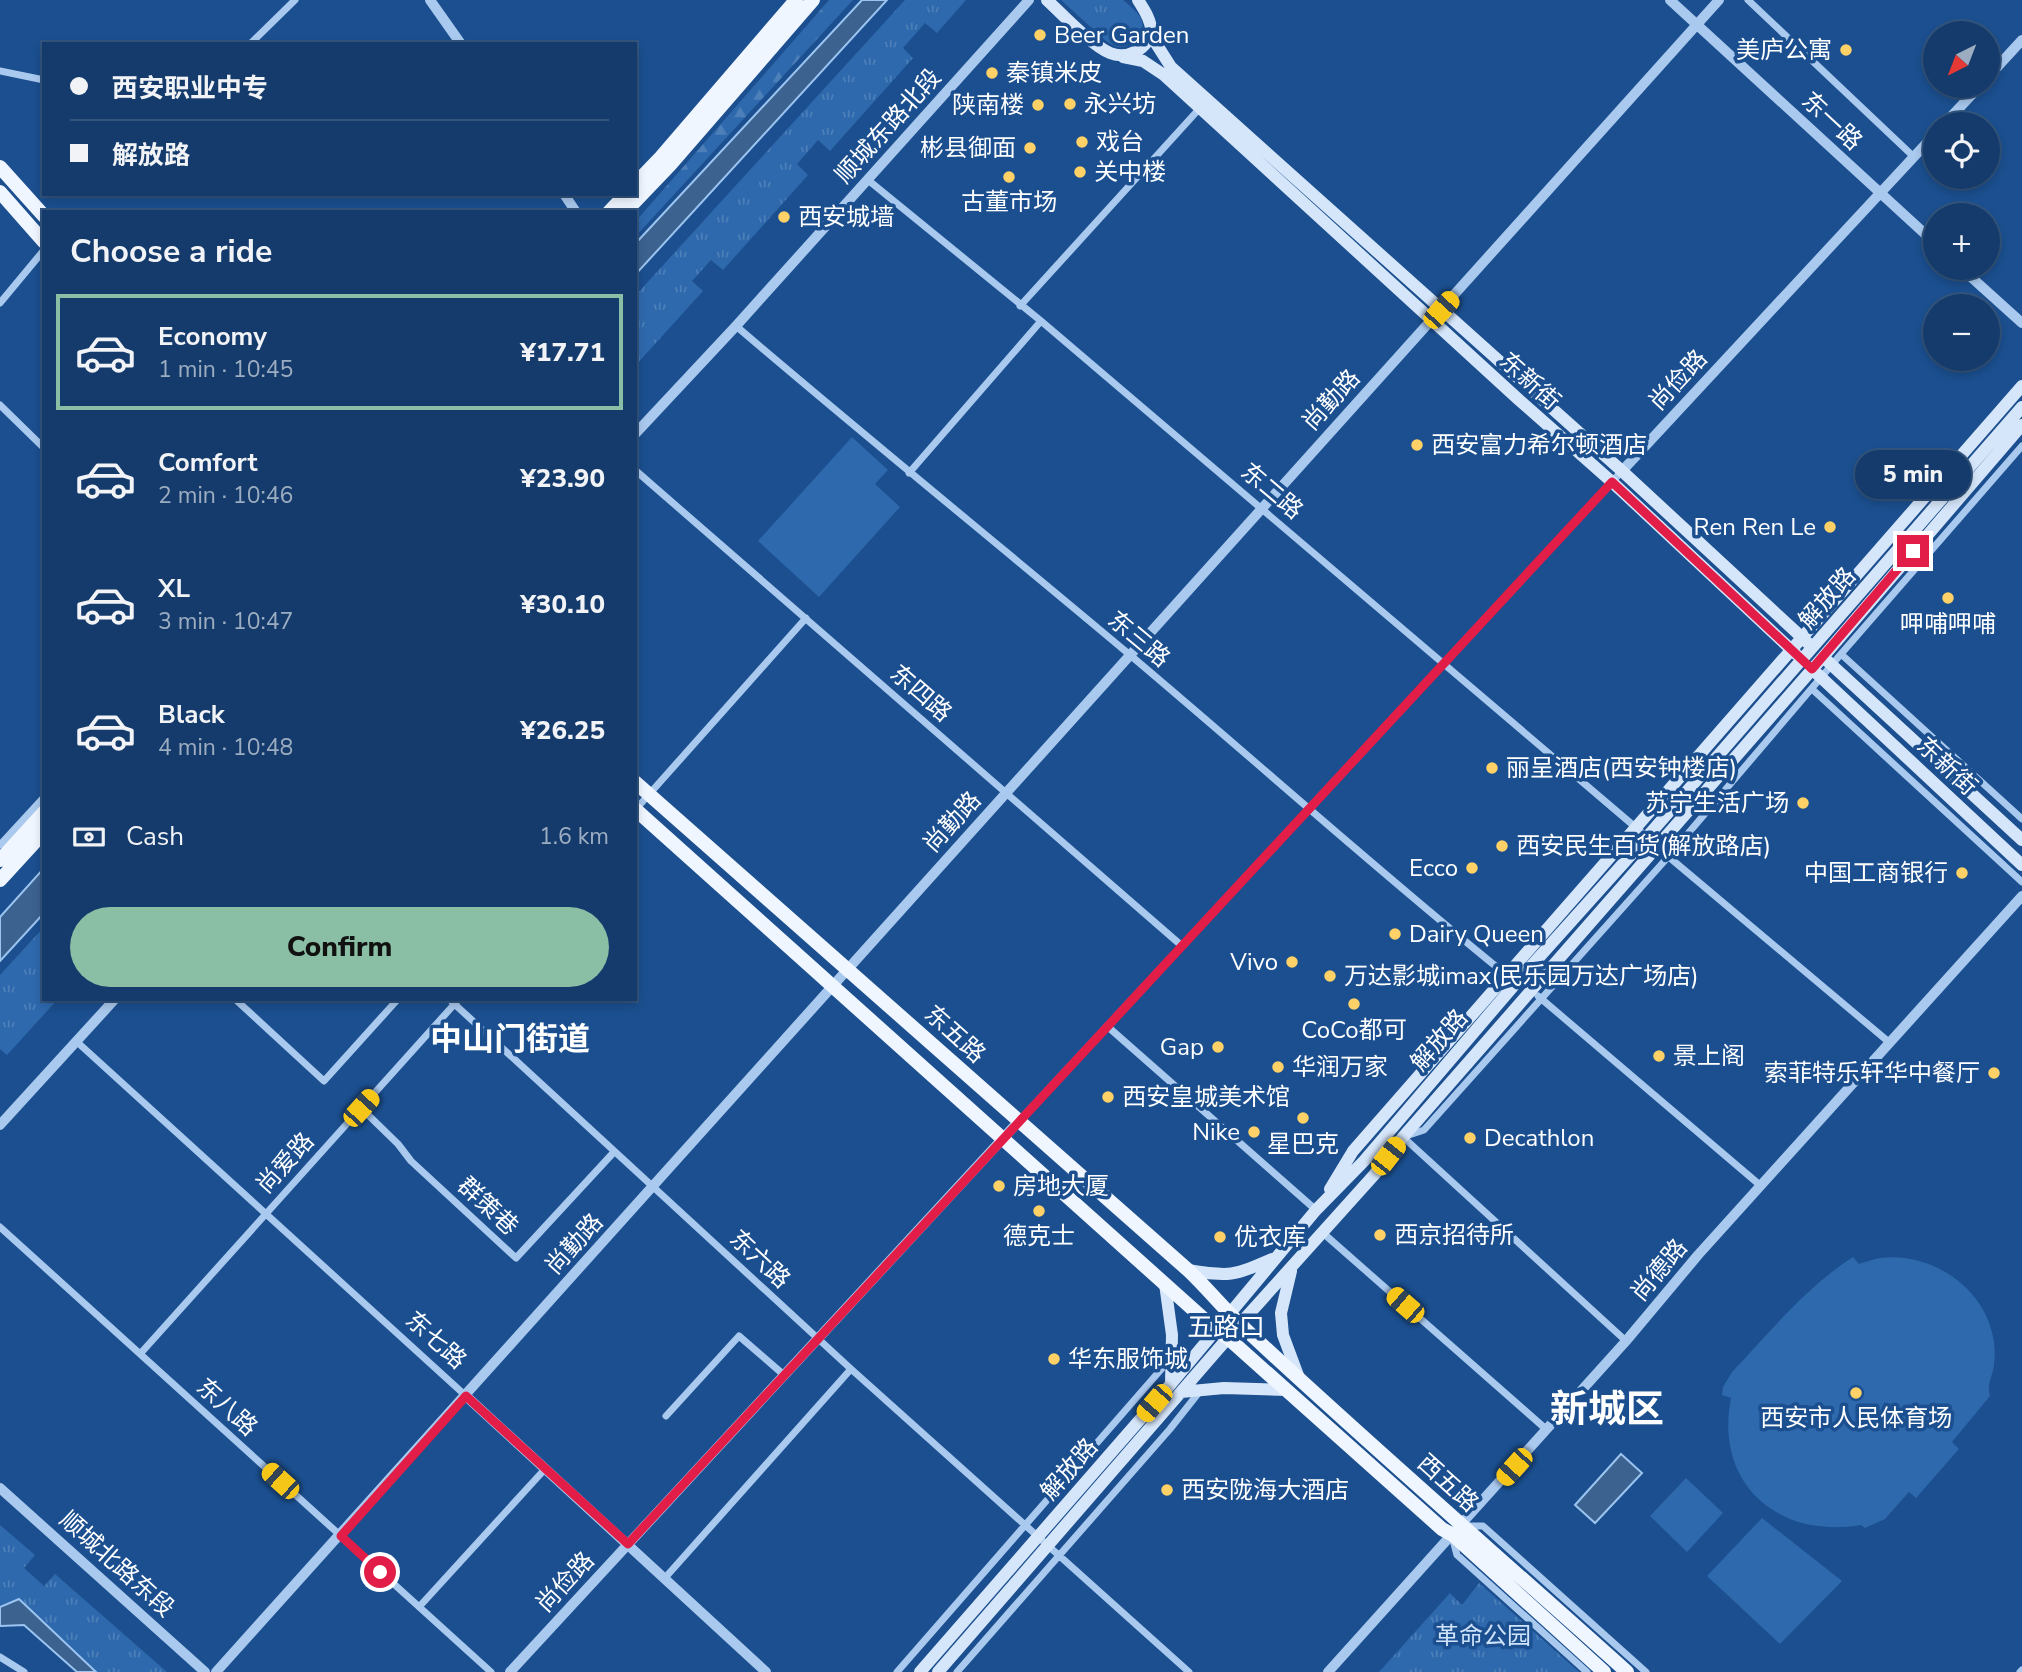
<!DOCTYPE html>
<html lang="en">
<head>
<meta charset="utf-8">
<style>
	body { margin:0; font-family:"Nunito Sans","Noto Sans SC",sans-serif; background:#214673; color:#f1f3f6; height:100vh; display:flex; flex-direction:column; font-size:26px; white-space:nowrap }
	* { box-sizing:border-box; margin:0 }
	p { font-size:23px; color:#9dadc1 }
	.icon { flex:none; width:38px; height:38px; fill:none; stroke:currentColor; stroke-width:2; stroke-linecap:round; stroke-linejoin:round }
	.map { position:relative; flex:1; overflow:hidden }
	.sheet { position:absolute; left:42px; top:210px; width:595px; height:791px; display:flex; flex-direction:column; background:#143b6b; border-radius:0px; box-shadow:0 4px 10px #0003,0 0 0 2px #33557e }
	.sheet>* { flex:none }
	.banner { position:absolute; left:42px; top:42px; width:595px; height:154px; border-radius:0px; box-shadow:0 4px 10px #0003,0 0 0 2px #33557e; display:grid; align-content:center; height:154px; padding:0 28px; background:#143b6b }
	.needle { width:46px; rotate:222deg }
	.controls { position:absolute; left:1923px; top:21px; display:grid; gap:14px }
	.controls a { display:grid; place-items:center; width:77px; height:77px; border-radius:50%; background:#143b6b; box-shadow:0 4px 10px #0003,0 0 0 2px #33557e; font-size:35px }
	.end { position:absolute; width:32px; height:32px; margin:-16px; border:9px solid #e11d48; background:#fff; box-shadow:0 0 0 4px #fff }
	.from { border-radius:50% }
	.bubble { position:absolute; height:49px; border-radius:24px; background:#143b6b; box-shadow:0 4px 10px #0003,0 0 0 2px #33557e; font-size:23px; font-weight:800; line-height:49px; text-align:center }
	.car { position:absolute; width:21px; height:42px; margin:-21px -10px; border-radius:9px; box-shadow:0 0 5px 2px #0007; background:linear-gradient(#f5c518 24%,#345 0 40%,#f5c518 0 76%,#345 0 86%,#f5c518 0) }
	.banner b { display:flex; align-items:center; gap:24px; height:66px; font-size:26px }
	.banner b+b { border-top:2px solid #33557e }
	.banner i { width:18px; height:18px; background:#f1f3f6 }
	ul { padding:0; list-style:none }
	li { display:flex; align-items:center; gap:21px; height:116px; margin:0 14px 10px; padding:0 14px; border:4px solid transparent; border-radius:0px }
	li div { flex:1 }
	li b { display:block; font-size:26px }
	li em { font-style:normal; font-weight:800 }
	li.current { border-color:#8abfa5 }
	li>.icon { width:63px; height:63px; stroke-width:1.5 }
	h2 { padding:0 28px; font-size:32px; line-height:84px }
	.pay { display:flex; align-items:center; gap:18px; height:77px; padding:0 28px; font-size:26px }
	.pay p { margin-inline-start:auto }
	.cta { display:flex; gap:14px; margin-top:auto; padding:14px 28px }
	.cta a { flex:1; height:80px; border-radius:42px; background:#8abfa5; color:#111; font-size:28px; font-weight:800; line-height:80px; text-align:center }
	.map>svg:first-child { display:block }
	.forest { fill:url(#forest-firs) }
	.park { fill:url(#park-tufts) }
	.pitch { fill:#2e69ad }
	.water { fill:#3c6290; stroke:#9cc4f0; stroke-width:2 }
	.lines { fill:none; stroke-linecap:round; stroke-linejoin:round }
	.minor { stroke:#a9c9ee; stroke-width:7 }
	.tertiary { stroke:#a9c9ee; stroke-width:10 }
	.secondary { stroke:#d6e6fa; stroke-width:12 }
	.primary { stroke:#f0f6ff; stroke-width:14 }
	.route { stroke:#e11d48; stroke-width:9 }
	.poi-dot { fill:#ffd166; stroke:#1b4f8f; stroke-width:2.5 }
	.labels { text-anchor:middle; dominant-baseline:central; stroke-width:7; stroke-linejoin:round; paint-order:stroke }
	.poi-label { font-size:24px; fill:#fff; stroke:#1b4f8f; text-anchor:start }
	.street-label { font-size:24px; fill:#fff; stroke:#1b4f8f }
	.park-label { font-size:24px; fill:#cfe3fa; stroke:#1b4f8f }
	.neighbourhood-label { font-size:26px; fill:#fff; stroke:#1b4f8f }
	.district-label { font-size:32px; font-weight:bold; fill:#fff; stroke:#1b4f8f }
	.town-label { font-size:38px; font-weight:bold; fill:#fff; stroke:#1b4f8f }
</style>
</head>
<body>
<div class="map">
<svg width="2022" height="1672" viewBox="0 0 2022 1672">
	<defs>
		<pattern id="forest-firs" width="22" height="20" patternUnits="userSpaceOnUse" patternTransform="scale(1.75)"><rect width="22" height="20" fill="#2e69ad"/><path d="M5 1l3.5 6h-7zM16 11l3.5 6h-7z" fill="#4d80b9"/></pattern>
		<pattern id="park-tufts" width="24" height="20" patternUnits="userSpaceOnUse" patternTransform="scale(1.75)"><rect width="24" height="20" fill="#2e69ad"/><path d="M3 7l-1-3M5 7V3M7 7l1-3M15 17l-1-3M17 17v-4M19 17l1-3" fill="none" stroke="#4d80b9"/></pattern>
	</defs>
	<rect width="100%" height="100%" fill="#1b4f8f"/>
	<path class="forest" d="M829,0H853L635,237V222Z"/>
	<path class="park" d="M905,0H966L937,33L925,23L903,48L913,58L830,151L818,140L797,164L808,175L723,270L711,260L692,281L703,291L635,366V296Z
		M1061,0H1123C1130,6 1140,13 1142,22C1145,34 1133,46 1122,47C1116,48 1111,44 1106,41Z
		M44,927V999H58L7,1055L0,1049V975Z
		M0,1525L35,1555L24,1568L44,1586L55,1574L167,1672H95L0,1607Z
		M1479,1583L1579,1672H1379L1450,1593L1462,1605Z"/>
	<path class="pitch" d="M852,437L888,470L875,484L900,507L819,597L758,541Z
		M1853,1257L1859,1264C1866,1262 1873,1259 1880,1258C1930,1251 1984,1287 1993,1337C1995,1345 1995,1357 1994,1365C1993,1375 1986,1386 1990,1396L1952,1442L1959,1449L1916,1498L1909,1492L1885,1519L1865,1528L1861,1525C1778,1539 1714,1484 1731,1398L1722,1395L1723,1387L1732,1372C1770,1332 1806,1287 1853,1257Z
		M1686,1478L1723,1513L1687,1552L1650,1516Z
		M1762,1518L1842,1581L1780,1644L1707,1576Z"/>
	<path class="water" d="M862,0H887L635,275V244Z
		M44,868V913L0,961V917Z
		M1621,1454L1642,1473L1595,1523L1575,1505Z
		M19,1599L96,1672H77L24,1625L0,1626V1607Z"/>
	<g class="lines">
		<path class="minor" d="M1748,0L1914,157
			M250,44L295,0
			M0,71L44,80
			M868,180L1041,321L1647,837
			M0,303L44,250
			M1020,306L1200,108
			M736,326C866,437 999,545 1130,655C1257,762 1380,873 1509,977
			M0,405L44,448
			M635,470L1182,946
			M909,473L1041,321
			M1841,654L2022,819
			M1812,689L2022,882
			M636,809L806,618
			M0,845L44,797
			M1657,847L1890,1043
			M1538,996L1761,1186
			M235,999L324,1081L398,999
			M449,999L851,1369L1189,1672
			M1107,1026L1316,1210
			M76,1041L466,1396
			M361,1108L398,1144L411,1161L516,1258L614,1152
			M1019,1121L1622,471
			M0,1227L491,1672
			M1323,1233L1547,1430
			M1626,1341L1403,1137L1424,1130L1668,857L1841,654L2022,446
			M140,1354L459,999
			M666,1416L739,1336L784,1375
			M1464,1526H1483L1646,1672
			M1453,1540L1457,1555L1587,1672
			M664,1579L851,1369
			M419,1607L545,1469
			M0,1657L24,1672
			M897,1672L1171,1358
			M957,1672L1170,1429L1200,1391
			M2020,1672L2022,1670"/>
		<path class="tertiary" d="M430,0L461,44
			M1670,0L1936,244
			M1988,77L2022,40
			M1944,124L1980,86
			M564,194L576,212
			M1961,268L2022,323
			M635,434L736,326L1029,0
			M1622,471L1936,133
			M0,1125L115,999
			M466,1396L766,1672
			M0,1488L205,1672
			M216,1672L1719,0
			M510,1672L1019,1121
			M1328,1672L1626,1341L1698,1255L2022,896"/>
		<path class="secondary" d="M1047,0C1063,15 1091,45 1110,53C1126,60 1150,49 1151,30C1151,19 1143,8 1138,0
			M1150,34L1171,67L1622,471L1809,644
			M1123,57L1143,61L1164,75L1518,399L1612,482L1796,654
			M1823,657L2022,840
			M1812,669L2022,865
			M1330,1189L1353,1151L2022,386
			M1188,1270C1230,1277 1233,1276 1272,1259
			M1291,1271L1281,1313L1283,1335L1299,1378
			M1165,1284L1172,1335L1171,1384
			M1181,1392L1224,1388L1286,1390
			M920,1672L1171,1384L1316,1210L1364,1161L1516,983L1647,837L2022,407
			M938,1672L1240,1324L1374,1175L1403,1137L1823,657L2022,425"/>
		<path class="primary" d="M0,167L44,216
			M635,184L661,157L796,0
			M0,192L44,242
			M609,212L626,194
			M625,212L670,165L813,0
			M635,782L1188,1270C1207,1288 1224,1309 1243,1327C1369,1445 1499,1557 1627,1672
			M635,809L1215,1329L1228,1338L1442,1529L1453,1535L1604,1672
			M0,860L44,812
			M0,880L44,832"/>
	</g>
	<g class="lines">
		<path class="route" d="M380,1572L341,1536L466,1396L628,1544L1612,482L1812,669L1913,551"/>
	</g>
	<g class="poi-dot">
		<circle cx="1040" cy="35" r="7"/>
		<circle cx="1846" cy="50" r="7"/>
		<circle cx="992" cy="73" r="7"/>
		<circle cx="1070" cy="104" r="7"/>
		<circle cx="1038" cy="105" r="7"/>
		<circle cx="1082" cy="142" r="7"/>
		<circle cx="1030" cy="148" r="7"/>
		<circle cx="1080" cy="172" r="7"/>
		<circle cx="1009" cy="177" r="7"/>
		<circle cx="784" cy="217" r="7"/>
		<circle cx="1417" cy="445" r="7"/>
		<circle cx="1830" cy="527" r="7"/>
		<circle cx="1948" cy="598" r="7"/>
		<circle cx="1492" cy="768" r="7"/>
		<circle cx="1803" cy="803" r="7"/>
		<circle cx="1502" cy="846" r="7"/>
		<circle cx="1472" cy="868" r="7"/>
		<circle cx="1962" cy="873" r="7"/>
		<circle cx="1395" cy="934" r="7"/>
		<circle cx="1292" cy="962" r="7"/>
		<circle cx="1330" cy="976" r="7"/>
		<circle cx="1354" cy="1004" r="7"/>
		<circle cx="1218" cy="1047" r="7"/>
		<circle cx="1659" cy="1056" r="7"/>
		<circle cx="1278" cy="1067" r="7"/>
		<circle cx="1994" cy="1073" r="7"/>
		<circle cx="1108" cy="1097" r="7"/>
		<circle cx="1303" cy="1118" r="7"/>
		<circle cx="1254" cy="1132" r="7"/>
		<circle cx="1470" cy="1138" r="7"/>
		<circle cx="999" cy="1186" r="7"/>
		<circle cx="1039" cy="1211" r="7"/>
		<circle cx="1380" cy="1235" r="7"/>
		<circle cx="1220" cy="1237" r="7"/>
		<circle cx="1054" cy="1359" r="7"/>
		<circle cx="1856" cy="1393" r="7"/>
		<circle cx="1167" cy="1490" r="7"/>
	</g>
	<g class="labels">
		<g class="poi-label">
			<text x="1054" y="35">Beer Garden</text>
			<text x="1832" y="50" text-anchor="end">美庐公寓</text>
			<text x="1006" y="73">秦镇米皮</text>
			<text x="1084" y="104">永兴坊</text>
			<text x="1024" y="105" text-anchor="end">陕南楼</text>
			<text x="1096" y="142">戏台</text>
			<text x="1016" y="148" text-anchor="end">彬县御面</text>
			<text x="1094" y="172">关中楼</text>
			<text x="1009" y="202" text-anchor="middle">古董市场</text>
			<text x="798" y="217">西安城墙</text>
			<text x="1431" y="445">西安富力希尔顿酒店</text>
			<text x="1816" y="527" text-anchor="end">Ren Ren Le</text>
			<text x="1948" y="624" text-anchor="middle">呷哺呷哺</text>
			<text x="1506" y="768">丽呈酒店(西安钟楼店)</text>
			<text x="1789" y="803" text-anchor="end">苏宁生活广场</text>
			<text x="1516" y="846">西安民生百货(解放路店)</text>
			<text x="1458" y="868" text-anchor="end">Ecco</text>
			<text x="1948" y="873" text-anchor="end">中国工商银行</text>
			<text x="1409" y="934">Dairy Queen</text>
			<text x="1278" y="962" text-anchor="end">Vivo</text>
			<text x="1344" y="976">万达影城imax(民乐园万达广场店)</text>
			<text x="1354" y="1030" text-anchor="middle">CoCo都可</text>
			<text x="1204" y="1047" text-anchor="end">Gap</text>
			<text x="1673" y="1056">景上阁</text>
			<text x="1292" y="1067">华润万家</text>
			<text x="1980" y="1073" text-anchor="end">索菲特乐轩华中餐厅</text>
			<text x="1122" y="1097">西安皇城美术馆</text>
			<text x="1240" y="1132" text-anchor="end">Nike</text>
			<text x="1484" y="1138">Decathlon</text>
			<text x="1303" y="1144" text-anchor="middle">星巴克</text>
			<text x="1013" y="1186">房地大厦</text>
			<text x="1394" y="1235">西京招待所</text>
			<text x="1039" y="1236" text-anchor="middle">德克士</text>
			<text x="1234" y="1237">优衣库</text>
			<text x="1068" y="1359">华东服饰城</text>
			<text x="1856" y="1418" text-anchor="middle">西安市人民体育场</text>
			<text x="1181" y="1490">西安陇海大酒店</text>
		</g>
		<g class="street-label">
			<text transform="translate(1832 121) rotate(43)">东一路</text>
			<text transform="translate(888 126) rotate(-48)">顺城东路北段</text>
			<text transform="translate(1678 380) rotate(-47)">尚俭路</text>
			<text transform="translate(1530 381) rotate(42)">东新街</text>
			<text transform="translate(1331 400) rotate(-48)">尚勤路</text>
			<text transform="translate(1272 491) rotate(40)">东二路</text>
			<text transform="translate(1827 598) rotate(-49)">解放路</text>
			<text transform="translate(1139 639) rotate(40)">东三路</text>
			<text transform="translate(921 693) rotate(41)">东四路</text>
			<text transform="translate(1947 766) rotate(43)">东新街</text>
			<text transform="translate(952 822) rotate(-48)">尚勤路</text>
			<text transform="translate(955 1034) rotate(42)">东五路</text>
			<text transform="translate(1439 1040) rotate(-49)">解放路</text>
			<text transform="translate(285 1163) rotate(-48)">尚爱路</text>
			<text transform="translate(488 1206) rotate(43)">群策巷</text>
			<text transform="translate(574 1244) rotate(-48)">尚勤路</text>
			<text transform="translate(760 1259) rotate(43)">东六路</text>
			<text transform="translate(1659 1270) rotate(-50)">尚德路</text>
			<text transform="translate(436 1340) rotate(42)">东七路</text>
			<text transform="translate(227 1407) rotate(42)">东八路</text>
			<text transform="translate(1069 1469) rotate(-49)">解放路</text>
			<text transform="translate(1448 1483) rotate(42)">西五路</text>
			<text transform="translate(117 1564) rotate(42)">顺城北路东段</text>
			<text transform="translate(565 1582) rotate(-47)">尚俭路</text>
		</g>
		<g class="park-label">
			<text x="1483" y="1636">革命公园</text>
		</g>
		<g class="neighbourhood-label">
			<text x="1226" y="1327">五路口</text>
		</g>
		<g class="district-label">
			<text x="510" y="1039">中山门街道</text>
		</g>
		<g class="town-label">
			<text x="1607" y="1409">新城区</text>
		</g>
	</g>
</svg>
<div class="controls">
<a><svg class="needle" viewBox="-14 -14 28 28"><path d="M0-13l5 13h-10z" fill="#e53935"/><path d="M0 13l5-13h-10z" fill="#9dadc1"/></svg></a>
<a><svg class="icon" aria-label="locate" viewBox="0 0 24 24"><circle cx="12" cy="12" r="6"/><path d="M12 2v4M12 18v4M2 12h4M18 12h4"/></svg></a>
<a>+</a>
<a>−</a>
</div>
<i class="end from" style="left:380px;top:1572px"></i>
<i class="end" style="left:1913px;top:551px"></i>
<div class="bubble" style="left:1855px;top:450px;width:116px">5 min</div>
<i class="car" style="left:1441px;top:310px;rotate:42deg"></i>
<i class="car" style="left:361px;top:1108px;rotate:42deg"></i>
<i class="car" style="left:1388px;top:1156px;rotate:38deg"></i>
<i class="car" style="left:1405px;top:1305px;rotate:311deg"></i>
<i class="car" style="left:1154px;top:1403px;rotate:221deg"></i>
<i class="car" style="left:1514px;top:1467px;rotate:222deg"></i>
<i class="car" style="left:280px;top:1481px;rotate:312deg"></i>
<div class="banner">
<b><i class="from"></i>西安职业中专</b>
<b><i></i>解放路</b>
</div>
<section class="sheet">
<h2>Choose a ride</h2>
<ul>
<li class="current"><svg class="icon" aria-label="car" viewBox="0 0 24 24"><path d="M5 17H2v-5l4-1 3-4h7l3 4 3 1v5h-3M9 17h6M6 11h13"/><circle cx="7" cy="17" r="2"/><circle cx="17" cy="17" r="2"/></svg><div><b>Economy</b><p>1 min · 10:45</p></div><em>¥17.71</em></li>
<li><svg class="icon" aria-label="car" viewBox="0 0 24 24"><path d="M5 17H2v-5l4-1 3-4h7l3 4 3 1v5h-3M9 17h6M6 11h13"/><circle cx="7" cy="17" r="2"/><circle cx="17" cy="17" r="2"/></svg><div><b>Comfort</b><p>2 min · 10:46</p></div><em>¥23.90</em></li>
<li><svg class="icon" aria-label="car" viewBox="0 0 24 24"><path d="M5 17H2v-5l4-1 3-4h7l3 4 3 1v5h-3M9 17h6M6 11h13"/><circle cx="7" cy="17" r="2"/><circle cx="17" cy="17" r="2"/></svg><div><b>XL</b><p>3 min · 10:47</p></div><em>¥30.10</em></li>
<li><svg class="icon" aria-label="car" viewBox="0 0 24 24"><path d="M5 17H2v-5l4-1 3-4h7l3 4 3 1v5h-3M9 17h6M6 11h13"/><circle cx="7" cy="17" r="2"/><circle cx="17" cy="17" r="2"/></svg><div><b>Black</b><p>4 min · 10:48</p></div><em>¥26.25</em></li>
</ul>
<div class="pay"><svg class="icon" aria-label="cash" viewBox="0 0 24 24"><path d="M3 7h18v10H3z"/><circle cx="12" cy="12" r="2"/></svg>Cash<p>1.6 km</p></div>
<div class="cta"><a>Confirm</a></div>
</section>
</div>
</body>
</html>
